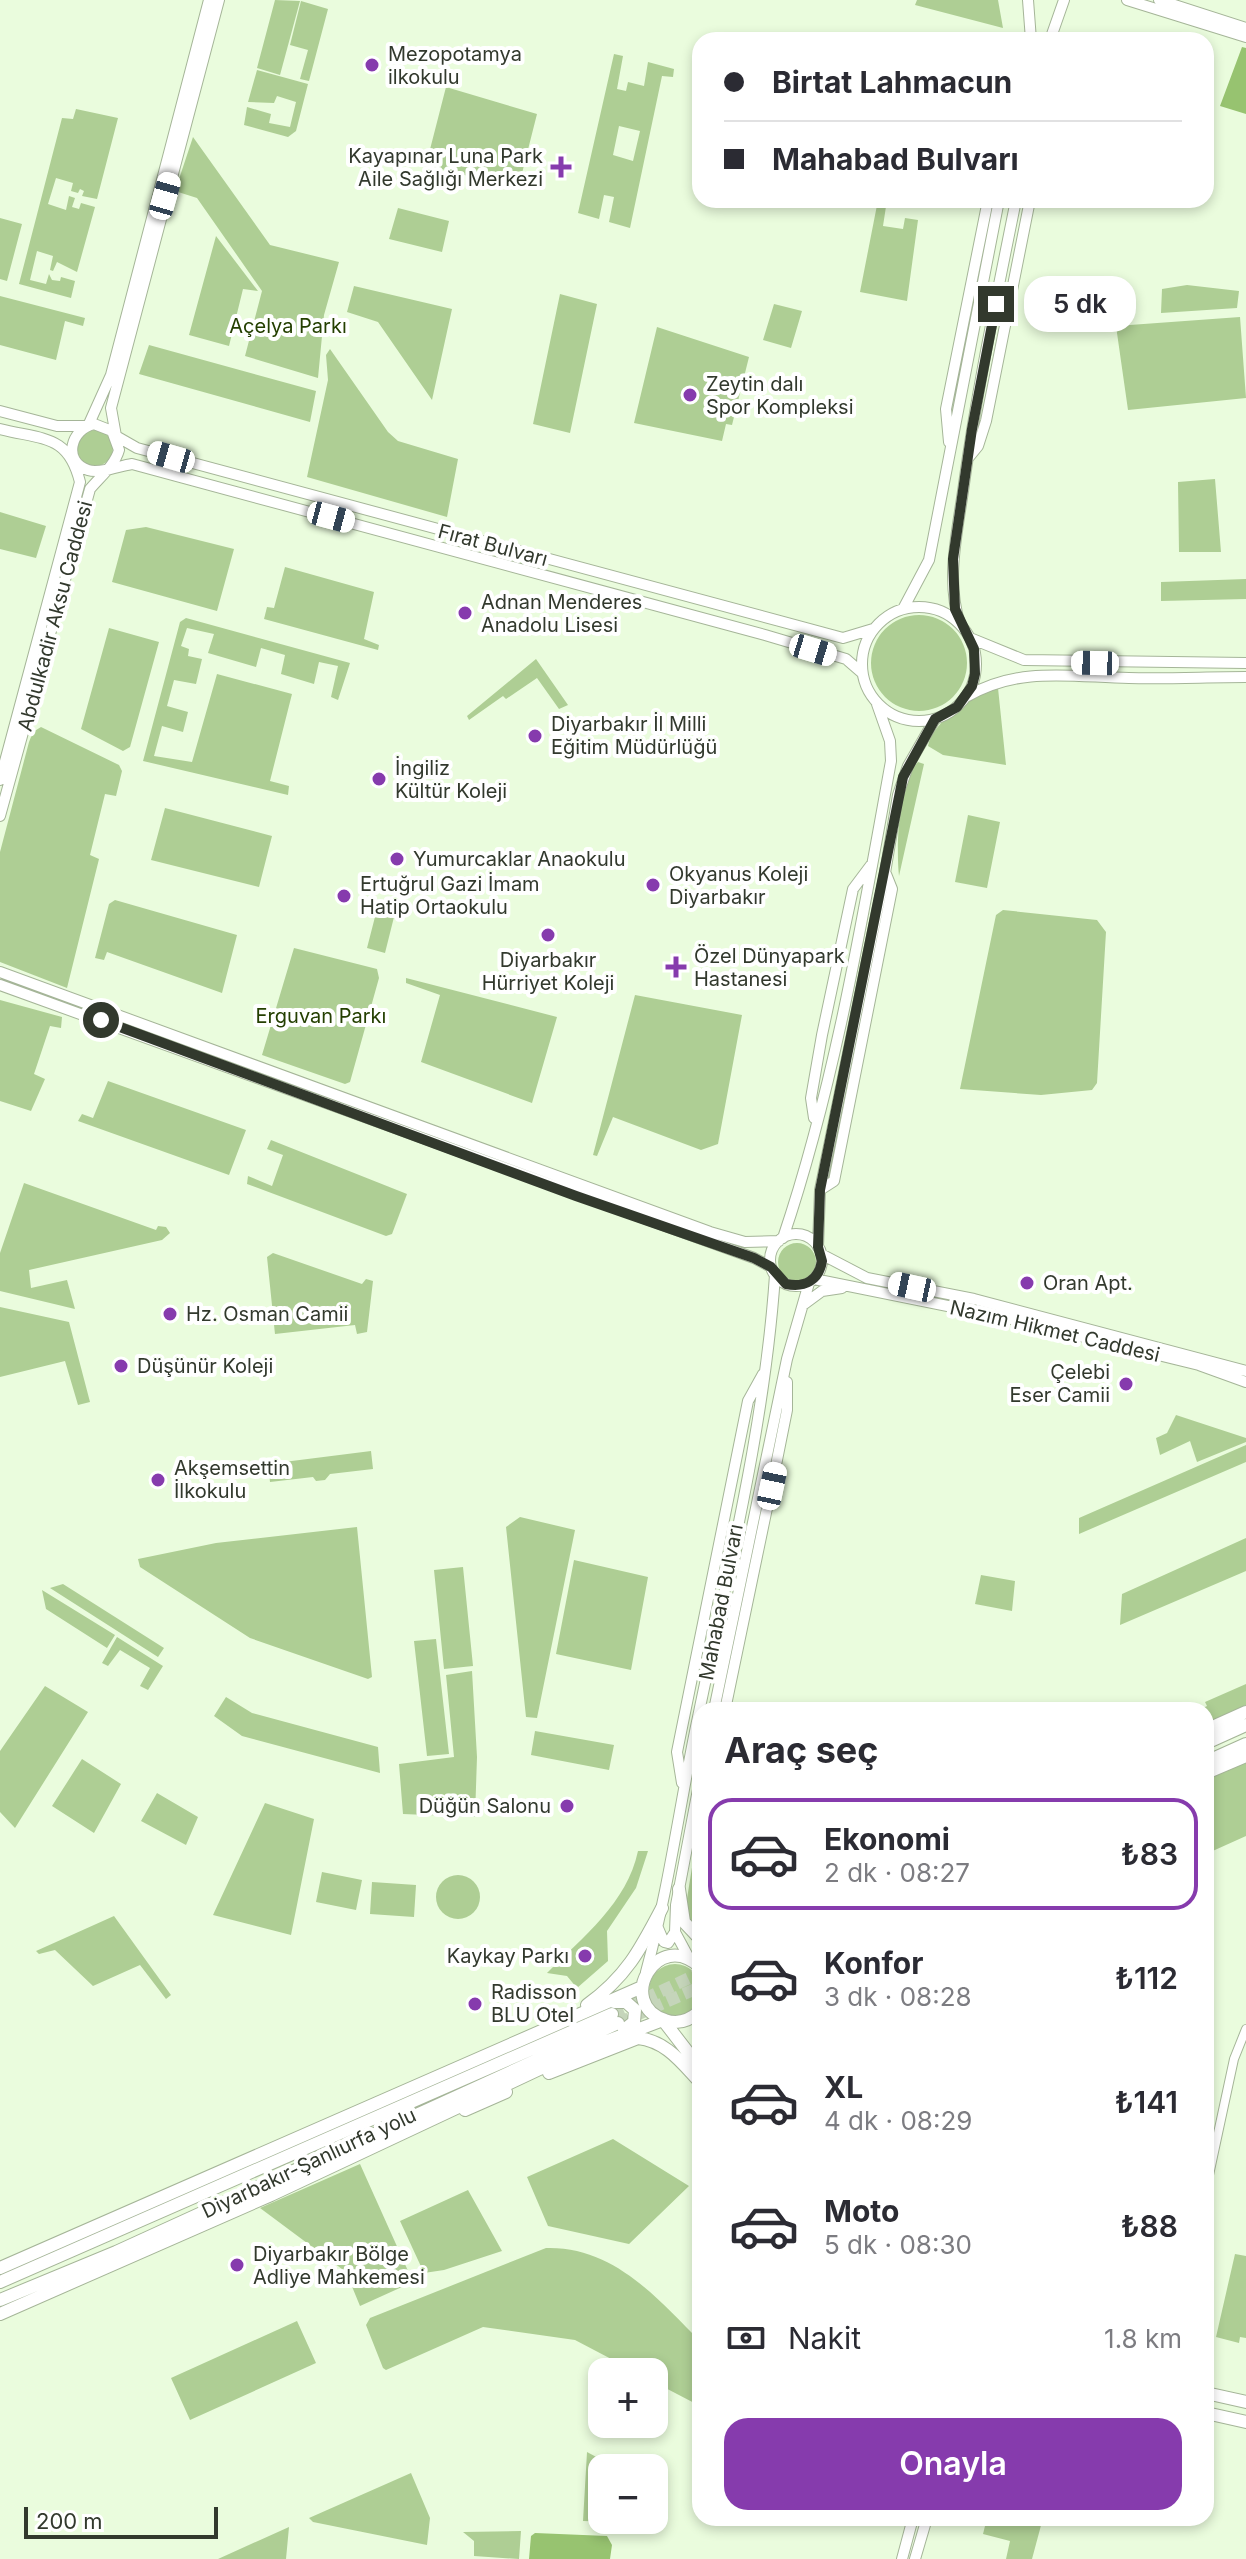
<!DOCTYPE html>
<html lang="tr">
<head>
<meta charset="utf-8">
<style>
	body { margin:0; font-family:Inter,sans-serif; background:#f7f7f7; color:#2b2b33; height:100vh; display:flex; flex-direction:column; font-size:30px; white-space:nowrap }
	* { box-sizing:border-box; margin:0 }
	p { font-size:26px; color:#7c7c81 }
	.icon { flex:none; width:44px; height:44px; fill:none; stroke:currentColor; stroke-width:2; stroke-linecap:round; stroke-linejoin:round }
	.map { position:relative; flex:1; overflow:hidden }
	.panel { position:absolute; left:692px; top:1702px; width:522px; height:824px; display:flex; flex-direction:column; background:#fff; border-radius:24px; box-shadow:0 4px 12px #0003 }
	.panel>* { flex:none }
	.banner { position:absolute; left:692px; top:32px; width:522px; height:176px; border-radius:24px; box-shadow:0 4px 12px #0003; display:grid; align-content:center; height:176px; padding:0 32px; background:#fff }
	.controls { position:absolute; left:588px; top:2358px; display:grid; gap:16px }
	.controls a { display:grid; place-items:center; width:80px; height:80px; border-radius:16px; background:#fff; box-shadow:0 4px 12px #0003; font-size:40px }
	.scale { position:absolute; left:24px; bottom:20px; width:194px; box-sizing:border-box; padding-left:8px; border:4px solid #32392d; border-top:0; font-size:22px; line-height:28px; white-space:nowrap; color:#32392d; -webkit-text-stroke:6px #fff; paint-order:stroke }
	.end { position:absolute; width:36px; height:36px; margin:-18px; border:10px solid #32392d; background:#fff; box-shadow:0 0 0 4px #fff }
	.from { border-radius:50% }
	.bubble { position:absolute; height:56px; border-radius:24px; background:#fff; box-shadow:0 4px 12px #0003; font-size:26px; font-weight:600; line-height:56px; text-align:center }
	.car { position:absolute; width:24px; height:48px; margin:-24px -12px; border-radius:10px; box-shadow:0 0 6px 2px #0007; background:linear-gradient(#fff 24%,#345 0 40%,#fff 0 76%,#345 0 86%,#fff 0) }
	.banner b { display:flex; align-items:center; gap:28px; height:76px; font-size:30px }
	.banner b+b { border-top:2px solid #e1e1e2 }
	.banner i { width:20px; height:20px; background:#2b2b33 }
	ul { padding:0; list-style:none }
	li { display:flex; align-items:center; gap:24px; height:112px; margin:0 16px 12px; padding:0 16px; border:4px solid transparent; border-radius:24px }
	li div { flex:1 }
	li b { display:block; font-size:30px }
	li em { font-style:normal; font-weight:600 }
	li.active { border-color:#863bad }
	li>.icon { width:72px; height:72px; stroke-width:1.5 }
	h2 { padding:0 32px; font-size:36px; line-height:96px }
	.pay { display:flex; align-items:center; gap:20px; height:88px; padding:0 32px; font-size:30px }
	.pay p { margin-inline-start:auto }
	.button { display:flex; gap:16px; margin-top:auto; padding:16px 32px }
	.button a { flex:1; height:92px; border-radius:24px; background:#863bad; color:#fff; font-size:32px; font-weight:600; line-height:92px; text-align:center }
	.map>svg:first-child { display:block }
	.green { fill:#aece94; fill-rule:evenodd }
	.forest { fill:#97c370 }
	.lines { fill:none; stroke-linecap:round; stroke-linejoin:round }
	.highway-tunnel { stroke:#c5d5ba; stroke-width:12; stroke-dasharray:12 6; stroke-linecap:butt }
	.minor-casing { stroke:#a5b598; stroke-width:10 }
	.major-casing { stroke:#a5b598; stroke-width:12 }
	.highway-casing { stroke:#a5b598; stroke-width:14 }
	.minor { stroke:#fff; stroke-width:8 }
	.major { stroke:#fff; stroke-width:10 }
	.highway { stroke:#fff; stroke-width:12 }
	.route { stroke:#32392d; stroke-width:10 }
	.poi-dot { fill:#863bad; stroke:#fff; stroke-width:3 }
	.labels { text-anchor:middle; dominant-baseline:central; stroke-width:8; stroke-linejoin:round; paint-order:stroke }
	.poi-label { font-size:20px; fill:#32392d; stroke:#fff; text-anchor:start }
	.park-label { font-size:20px; fill:#243f01; stroke:#fff }
	.street-label { font-size:20px; fill:#32392d; stroke:#fff }
</style>
</head>
<body>
<div class="map">
<svg width="1246" height="2559" viewBox="0 0 1246 2559">
	<rect width="100%" height="100%" fill="#eafcdd"/>
	<path class="green" d="M275,0L300,1L280,75L257,68Z
		M917,0H998L1003,28L915,5Z
		M301,1L328,9L309,81L300,79L308,50L290,45Z
		M614,54L623,56L617,89L626,91L628,82L644,86L648,62L674,69L673,77L662,76L630,228L609,222L614,197L604,195L599,219L578,213ZM619,126L640,131L633,161L613,155Z
		M257,70L308,84L296,131L288,137L244,125L247,107L271,114L269,123L290,127L296,102L277,96L274,103L248,102Z
		M446,87L537,114L518,189L426,165Z
		M76,109L118,118L97,199L82,196L84,191L80,189L78,193L71,191L73,183L56,178L48,204L66,210L69,196L75,198L72,207L79,209L81,203L95,207L77,272L57,262L53,271L50,270L53,256L37,251L30,280L46,284L49,274L52,280L60,281L61,277L75,281L71,298L19,284L62,118L73,119Z
		M193,137L270,245L339,262L324,315L318,378L245,356L262,291L197,198L175,191Z
		M878,200H887L883,226L903,229L905,218L918,220L907,301L860,292Z
		M398,208L449,221L442,252L389,239Z
		M0,218L22,224L7,281L0,279Z
		M216,236L258,291L243,289L229,346L189,335Z
		M1187,285L1239,291L1237,308L1161,313L1162,289Z
		M354,286L452,309L432,400L378,322L347,312Z
		M560,294L597,304L570,433L533,424Z
		M0,296L85,318L83,326L65,321L56,360L0,345Z
		M774,304L802,311L791,348L763,340Z
		M1240,317L1246,398L1128,410L1116,326Z
		M657,327L749,357L732,425L726,424L722,441L634,423Z
		M149,345L316,391L310,422L139,374Z
		M330,349L388,432L398,441L458,459L447,517L307,477L328,380L326,355Z
		M77 448a18 18 0 1 1 36 0a18 18 0 1 1-36 0Z
		M1215,479L1221,552H1179L1178,482Z
		M0,512L46,526L36,558L0,549Z
		M146,527L234,549L217,611L112,582L126,530Z
		M285,567L374,592L364,639L379,645L378,650L264,619L267,607L274,608Z
		M1246,579V599L1161,601V582Z
		M871 663a48 48 0 1 1 96 0a48 48 0 1 1-96 0Z
		M186,618L350,663L338,700L331,697L338,666L319,662L314,684L281,674L285,655L261,648L256,667L208,653L214,634L187,628L181,646L189,649L188,656L202,659L196,684L174,680L167,706L188,712L183,732L162,726L154,756L192,762L217,674L292,694L270,781L289,786L288,795L143,761L180,622Z
		M109,628L159,642L130,747L123,751L81,729Z
		M536,659L568,705L559,709L537,678L506,699L503,696L469,720L467,716Z
		M998,688L1006,765L943,755L928,746C932,722 974,694 998,688Z
		M41,727L119,765L122,771L116,796L105,794L90,855L99,859L67,988L0,962V852L29,742L33,732Z
		M918,762L924,764L899,876C896,848 898,782 918,762Z
		M165,808L272,836L259,887L151,860Z
		M968,815L1000,822L987,888L955,882Z
		M115,900L237,935L222,993L107,952L104,960L95,958L109,904Z
		M1003,910L1097,920L1106,932L1097,1083L1092,1090L1041,1095L960,1089L996,915Z
		M376,913L394,917L385,953L367,948Z
		M294,948L377,969L379,978L350,1082L345,1084L262,1055Z
		M406,978L557,1017L532,1103L421,1062L440,995L406,983Z
		M635,995L742,1015L718,1144L701,1150L613,1117L597,1156L593,1155Z
		M0,1000L62,1017L61,1028L50,1026L34,1074L45,1079L31,1111L0,1101Z
		M108,1081L246,1130L229,1175L78,1121L82,1114L93,1118Z
		M271,1140L407,1194L392,1234L386,1236L247,1184L248,1176L272,1186L283,1155L267,1149Z
		M24,1183L156,1230L158,1226L166,1227L170,1233L162,1240L29,1270L31,1288L67,1280L75,1309L0,1291V1253Z
		M778 1262a19 19 0 1 1 38 0a19 19 0 1 1-38 0Z
		M273,1253L362,1284L366,1279L373,1281L367,1332L357,1334L355,1325L275,1334L267,1257Z
		M0,1307L69,1322L90,1402L78,1405L65,1361L0,1377Z
		M1176,1415L1246,1438V1442L1197,1462L1190,1441L1160,1455L1156,1438L1167,1433Z
		M1246,1445V1462L1079,1534V1518Z
		M371,1451L373,1469L330,1474L325,1480L316,1481L313,1477L270,1482L268,1464Z
		M520,1517L575,1530L537,1718L526,1717L506,1527Z
		M357,1527L372,1677L368,1679L250,1638L140,1567L138,1559L216,1543Z
		M1246,1538V1571L1120,1625L1122,1594Z
		M574,1560L648,1577L631,1670L556,1654Z
		M463,1567L473,1666L444,1669L434,1570Z
		M981,1575L1015,1581L1012,1611L975,1604Z
		M63,1584L164,1648L158,1657L50,1588Z
		M42,1590L115,1635L107,1648L46,1609Z
		M117,1637L163,1666L148,1690L140,1686L150,1668L120,1650L108,1666L102,1663Z
		M436,1639L449,1754L427,1756L414,1641Z
		M472,1671L477,1757L475,1817L403,1814L399,1764L454,1757L446,1675Z
		M1246,1684V1705L1206,1723V1710H1199L1207,1706L1205,1702Z
		M45,1686L88,1712L15,1828L0,1812V1751Z
		M226,1697L252,1713L378,1747L380,1773L242,1736L214,1716Z
		M535,1731L614,1745L609,1770L531,1755Z
		M82,1759L121,1784L94,1833L52,1806Z
		M1246,1762V1836L1206,1854V1780Z
		M157,1793L198,1817L186,1845L141,1821Z
		M265,1803L314,1819L291,1935L213,1915Z
		M638,1851H648L636,1888L607,1931L608,1961L577,1988L567,1976L547,1973C583,1937 627,1903 638,1851Z
		M694,1855L700,1856V1926L695,1933L685,1911Z
		M322,1872L362,1880L356,1910L316,1902Z
		M436 1897a22 22 0 1 1 44 0a22 22 0 1 1-44 0Z
		M372,1882L416,1885L414,1917L370,1914Z
		M114,1916L171,1995L166,1999L140,1965L93,1986L55,1950L39,1954L36,1951Z
		M649 1990a26 26 0 1 1 52 0a26 26 0 1 1-52 0Z
		M613,2139L689,2186L629,2244L548,2226L527,2177Z
		M360,2164L413,2282L360,2306L346,2272L260,2208Z
		M468,2190L502,2251L444,2270L424,2273L400,2221Z
		M546,2248C613,2246 656,2297 700,2341V2406L654,2382V2372H636L575,2340L483,2327L386,2370L383,2368L366,2325L370,2318Z
		M1235,2254L1246,2256V2338L1240,2337L1239,2343L1216,2337Z
		M297,2321L316,2363L190,2420L171,2378Z
		M587,2452L617,2468H602V2520L646,2523L583,2521Z
		M411,2473L430,2518L427,2545L313,2522L309,2518Z
		M987,2518H1043L1032,2559H1006L1010,2541L983,2534Z
		M289,2527L286,2559H218Z
		M521,2531L519,2559L474,2556V2541L463,2532Z"/>
	<path class="forest" d="M1242,47L1246,48V114L1220,106Z
		M535,2533L607,2536L612,2545L610,2559H529L531,2536Z"/>
	<g class="lines">
		<path class="highway-tunnel" d="M612,2014L700,1973
			M618,2023L700,1987"/>
		<g class="minor-casing">
			<path id="minor" d="M1206,2189L1234,2059L1246,2029"/>
		</g>
		<g class="major-casing">
			<path id="major" d="M219,0L111,408L116,436L137,448L843,638L873,629
				M1028,0L1031,40
				M1127,0L1246,37
				M1159,0L1246,28
				M1050,40L1064,0
				M0,411L57,426H88L111,375L209,0
				M0,429C43,440 68,434 80,482L0,780
				M949,442L946,409L988,200
				M969,457L978,446L986,421L1030,200
				M862 664a57 57 0 1 1 114 0a57 57 0 1 1-114 0Z
				M903,609L929,560L999,200
				M960,624C945,579 958,530 964,484C977,389 997,295 1016,200
				M970,638L1024,660L1246,663
				M968,696C1020,666 1072,677 1129,678C1168,679 1207,677 1246,677
				M0,816L90,489C100,477 115,465 119,450L112,431L94,424C71,429 62,461 88,470C100,474 119,466 132,464L765,635L846,659L861,672
				M0,972L710,1232L745,1242L779,1241
				M0,985L754,1258L771,1267
				M814,1118L811,1098L822,1035L853,889L871,865
				M820,1190L834,1181L892,889L886,874
				M770 1260a26 26 0 1 1 52 0a26 26 0 1 1-52 0Z
				M783,1238C835,1084 862,921 891,761L890,741L877,704
				M818,1247L820,1190L885,873L898,795L908,766L935,719
				M821,1254L867,1278L974,1299L1246,1371
				M814,1279L1007,1318L1199,1365L1246,1382
				M803,1305L822,1291L842,1288
				M714,1710L787,1359L809,1283
				M725,1710L777,1460L787,1410V1382
				M682,1783L677,1752L748,1401L763,1374
				M658,1928L664,1942L668,1943L675,1932
				M689,1958L675,1932L676,1905L700,1779
				M646,1972C669,1888 680,1802 698,1717C728,1571 765,1424 775,1275
				M902,2559L913,2518
				M915,2559L927,2518"/>
		</g>
		<g class="highway-casing">
			<path id="highway" d="M1206,1730L1246,1712
				M1206,1743L1246,1725
				M1206,1762L1246,1744
				M1206,1773L1246,1756
				M679,1889L684,1922L700,1939
				M700,1967C657,1927 615,2004 665,2020C678,2025 690,2020 700,2011
				M614,2002H626L635,2010L634,2022L624,2030
				M587,2005C626,1977 640,1950 662,1908
				M549,2073L638,2038C666,2041 681,2062 700,2082
				M465,2110L506,2092
				M0,2268L642,1987
				M0,2282L612,2014
				M0,2300L116,2252L618,2023
				M0,2314L271,2195L565,2057L663,2020L700,2068
				M1206,2393L1246,2402
				M1206,2413L1246,2422"/>
		</g>
		<use href="#minor" class="minor"/>
		<use href="#major" class="major"/>
		<use href="#highway" class="highway"/>
	</g>
	<g class="lines">
		<path class="route" d="M101,1020L576,1196L754,1258L771,1267L786,1284C805,1288 819,1280 822,1261L818,1247L820,1190L903,777L935,719L957,707L972,686L975,674L974,649L955,609L953,559L972,429L996,304"/>
	</g>
	<g class="poi-dot">
		<circle cx="372" cy="65" r="8"/>
		<path d="M557 155h8v8h8v8h-8v8h-8v-8h-8v-8h8z"/>
		<circle cx="690" cy="395" r="8"/>
		<circle cx="465" cy="613" r="8"/>
		<circle cx="535" cy="736" r="8"/>
		<circle cx="379" cy="779" r="8"/>
		<circle cx="397" cy="859" r="8"/>
		<circle cx="653" cy="885" r="8"/>
		<circle cx="344" cy="896" r="8"/>
		<circle cx="548" cy="935" r="8"/>
		<path d="M672 955h8v8h8v8h-8v8h-8v-8h-8v-8h8z"/>
		<circle cx="1027" cy="1283" r="8"/>
		<circle cx="170" cy="1314" r="8"/>
		<circle cx="121" cy="1366" r="8"/>
		<circle cx="1126" cy="1384" r="8"/>
		<circle cx="158" cy="1480" r="8"/>
		<circle cx="567" cy="1806" r="8"/>
		<circle cx="585" cy="1956" r="8"/>
		<circle cx="475" cy="2004" r="8"/>
		<circle cx="237" cy="2265" r="8"/>
	</g>
	<g class="labels">
		<g class="poi-label">
			<text x="388" y="54">Mezopotamya<tspan x="388" dy="23">ilkokulu</tspan></text>
			<text x="543" y="156" text-anchor="end">Kayapınar Luna Park<tspan x="543" dy="23">Aile Sağlığı Merkezi</tspan></text>
			<text x="706" y="384">Zeytin dalı<tspan x="706" dy="23">Spor Kompleksi</tspan></text>
			<text x="481" y="602">Adnan Menderes<tspan x="481" dy="23">Anadolu Lisesi</tspan></text>
			<text x="551" y="724">Diyarbakır İl Milli<tspan x="551" dy="23">Eğitim Müdürlüğü</tspan></text>
			<text x="395" y="768">İngiliz<tspan x="395" dy="23">Kültür Koleji</tspan></text>
			<text x="413" y="859">Yumurcaklar Anaokulu</text>
			<text x="669" y="874">Okyanus Koleji<tspan x="669" dy="23">Diyarbakır</tspan></text>
			<text x="360" y="884">Ertuğrul Gazi İmam<tspan x="360" dy="23">Hatip Ortaokulu</tspan></text>
			<text x="694" y="956">Özel Dünyapark<tspan x="694" dy="23">Hastanesi</tspan></text>
			<text x="548" y="960" text-anchor="middle">Diyarbakır<tspan x="548" dy="23">Hürriyet Koleji</tspan></text>
			<text x="1043" y="1283">Oran Apt.</text>
			<text x="186" y="1314">Hz. Osman Camii</text>
			<text x="137" y="1366">Düşünür Koleji</text>
			<text x="1110" y="1372" text-anchor="end">Çelebi<tspan x="1110" dy="23">Eser Camii</tspan></text>
			<text x="174" y="1468">Akşemsettin<tspan x="174" dy="23">İlkokulu</tspan></text>
			<text x="551" y="1806" text-anchor="end">Düğün Salonu</text>
			<text x="569" y="1956" text-anchor="end">Kaykay Parkı</text>
			<text x="491" y="1992">Radisson<tspan x="491" dy="23">BLU Otel</tspan></text>
			<text x="253" y="2254">Diyarbakır Bölge<tspan x="253" dy="23">Adliye Mahkemesi</tspan></text>
		</g>
		<g class="park-label">
			<text x="288" y="326">Açelya Parkı</text>
			<text x="321" y="1016">Erguvan Parkı</text>
		</g>
		<g class="street-label">
			<text transform="translate(493 545) rotate(15)">Fırat Bulvarı</text>
			<text transform="translate(55 616) rotate(-75)">Abdulkadir Aksu Caddesi</text>
			<text transform="translate(1055 1331) rotate(13)">Nazım Hikmet Caddesi</text>
			<text transform="translate(721 1602) rotate(-79)">Mahabad Bulvarı</text>
			<text transform="translate(309 2163) rotate(-25)">Diyarbakır-Şanlıurfa yolu</text>
		</g>
	</g>
</svg>
<div class="controls">
<a>+</a>
<a>−</a>
</div>
<div class="scale">200 m</div>
<i class="end from" style="left:101px;top:1020px"></i>
<i class="end" style="left:996px;top:304px"></i>
<div class="bubble" style="left:1024px;top:276px;width:112px">5 dk</div>
<i class="car" style="left:165px;top:196px;rotate:16deg"></i>
<i class="car" style="left:171px;top:457px;rotate:286deg"></i>
<i class="car" style="left:331px;top:517px;rotate:105deg"></i>
<i class="car" style="left:813px;top:650px;rotate:107deg"></i>
<i class="car" style="left:1095px;top:663px;rotate:271deg"></i>
<i class="car" style="left:912px;top:1287px;rotate:282deg"></i>
<i class="car" style="left:772px;top:1486px;rotate:12deg"></i>
<div class="banner">
<b><i class="from"></i>Birtat Lahmacun</b>
<b><i></i>Mahabad Bulvarı</b>
</div>
<section class="panel">
<h2>Araç seç</h2>
<ul>
<li class="active"><svg class="icon" aria-label="car" viewBox="0 0 24 24"><path d="M5 17H2v-5l4-1 3-4h7l3 4 3 1v5h-3M9 17h6M6 11h13"/><circle cx="7" cy="17" r="2"/><circle cx="17" cy="17" r="2"/></svg><div><b>Ekonomi</b><p>2 dk · 08:27</p></div><em>₺83</em></li>
<li><svg class="icon" aria-label="car" viewBox="0 0 24 24"><path d="M5 17H2v-5l4-1 3-4h7l3 4 3 1v5h-3M9 17h6M6 11h13"/><circle cx="7" cy="17" r="2"/><circle cx="17" cy="17" r="2"/></svg><div><b>Konfor</b><p>3 dk · 08:28</p></div><em>₺112</em></li>
<li><svg class="icon" aria-label="car" viewBox="0 0 24 24"><path d="M5 17H2v-5l4-1 3-4h7l3 4 3 1v5h-3M9 17h6M6 11h13"/><circle cx="7" cy="17" r="2"/><circle cx="17" cy="17" r="2"/></svg><div><b>XL</b><p>4 dk · 08:29</p></div><em>₺141</em></li>
<li><svg class="icon" aria-label="car" viewBox="0 0 24 24"><path d="M5 17H2v-5l4-1 3-4h7l3 4 3 1v5h-3M9 17h6M6 11h13"/><circle cx="7" cy="17" r="2"/><circle cx="17" cy="17" r="2"/></svg><div><b>Moto</b><p>5 dk · 08:30</p></div><em>₺88</em></li>
</ul>
<div class="pay"><svg class="icon" aria-label="cash" viewBox="0 0 24 24"><path d="M3 7h18v10H3z"/><circle cx="12" cy="12" r="2"/></svg>Nakit<p>1.8 km</p></div>
<div class="button"><a>Onayla</a></div>
</section>
</div>
</body>
</html>
